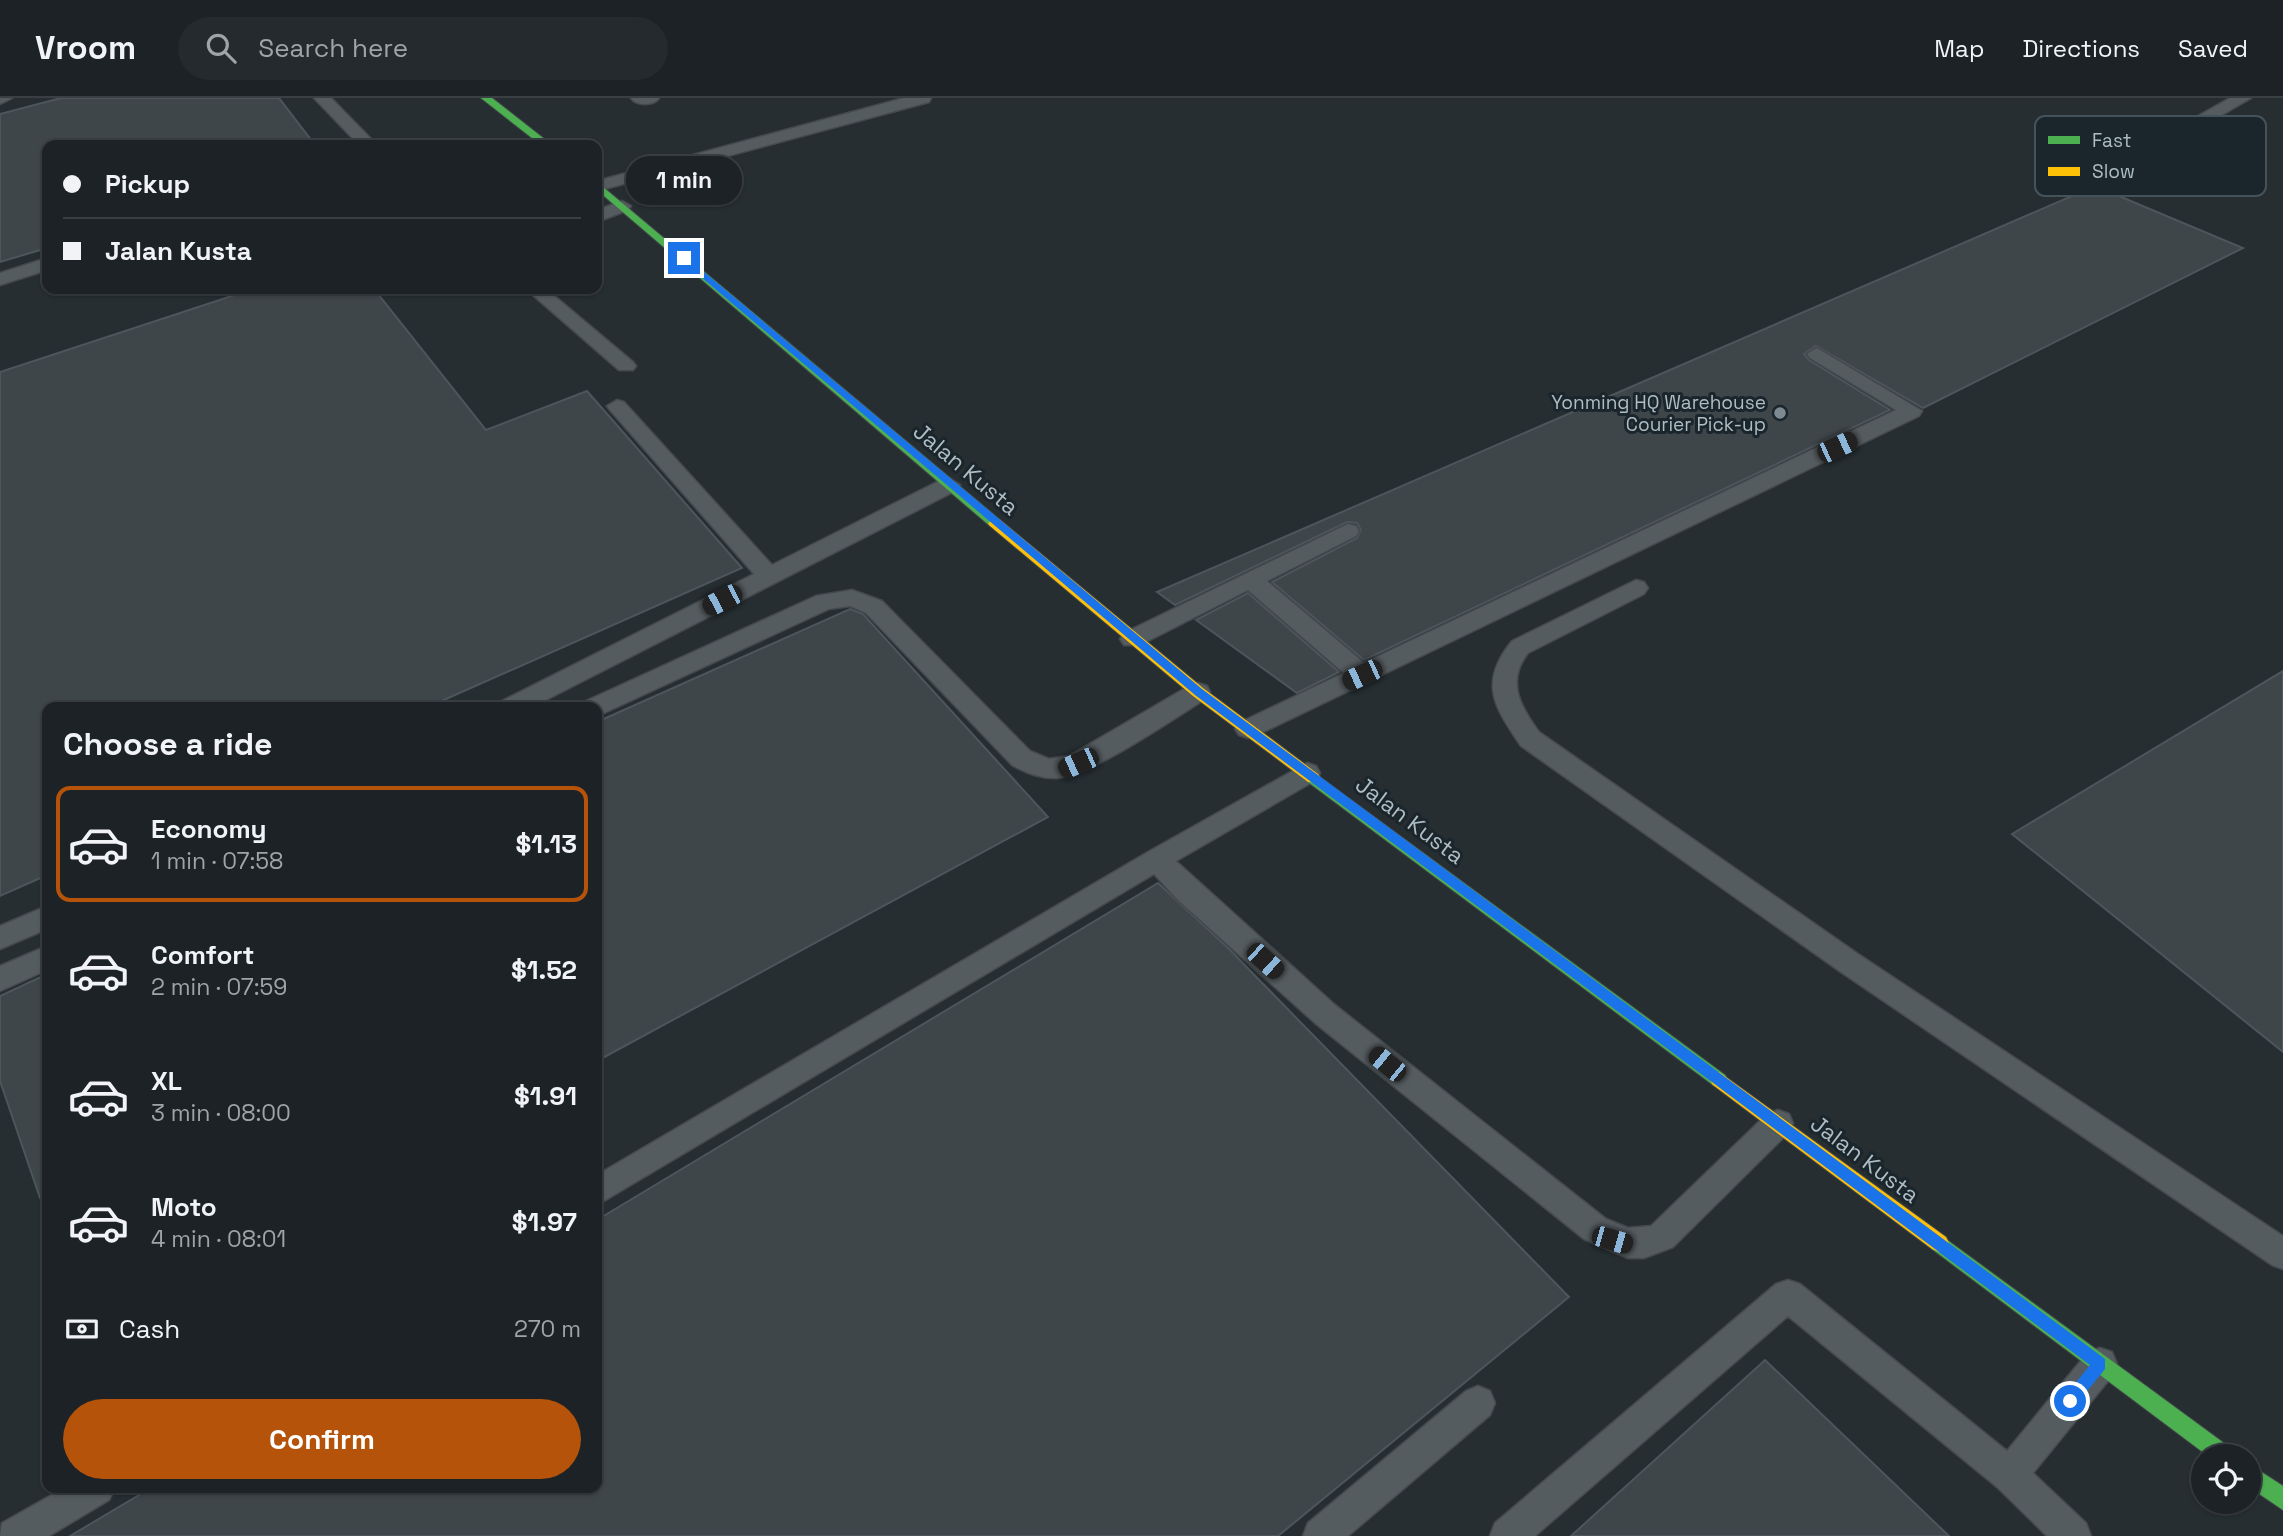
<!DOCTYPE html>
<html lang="en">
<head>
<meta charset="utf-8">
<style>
	body { margin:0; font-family:"Space Grotesk",sans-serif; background:#252a2e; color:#f1f3f6; height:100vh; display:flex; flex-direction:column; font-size:26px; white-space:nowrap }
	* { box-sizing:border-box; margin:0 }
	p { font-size:23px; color:#a0a4a7 }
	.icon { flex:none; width:38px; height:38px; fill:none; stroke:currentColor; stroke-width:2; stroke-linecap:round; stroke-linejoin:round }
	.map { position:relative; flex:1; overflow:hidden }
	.panel { position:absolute; left:42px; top:604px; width:560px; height:791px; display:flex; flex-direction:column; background:#1c2226; border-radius:14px; box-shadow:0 2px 5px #0004,0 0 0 2px #3a3f43 }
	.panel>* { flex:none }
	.top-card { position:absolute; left:42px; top:42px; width:560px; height:154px; border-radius:14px; box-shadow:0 2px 5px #0004,0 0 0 2px #3a3f43; display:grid; align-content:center; height:154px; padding:0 21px; background:#1c2226 }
	.controls { position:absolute; left:2191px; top:1346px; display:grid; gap:14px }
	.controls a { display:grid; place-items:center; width:70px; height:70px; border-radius:50%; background:#1c2226; box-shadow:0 2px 5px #0004,0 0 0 2px #3a3f43; font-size:35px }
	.end { position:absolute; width:32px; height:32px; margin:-16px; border:9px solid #1a73e8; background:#fff; box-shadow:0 0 0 4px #fff }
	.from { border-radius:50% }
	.bubble { position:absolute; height:49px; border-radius:24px; background:#1c2226; box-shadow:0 2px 5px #0004,0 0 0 2px #3a3f43; font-size:23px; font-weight:700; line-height:49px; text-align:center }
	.car { position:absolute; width:21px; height:42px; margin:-21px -10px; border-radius:9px; box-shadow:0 0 5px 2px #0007; background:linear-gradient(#222 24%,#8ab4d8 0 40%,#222 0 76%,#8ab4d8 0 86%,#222 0) }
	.top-card b { display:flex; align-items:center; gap:24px; height:66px; font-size:26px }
	.top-card b+b { border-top:2px solid #3a3f43 }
	.top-card i { width:18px; height:18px; background:#f1f3f6 }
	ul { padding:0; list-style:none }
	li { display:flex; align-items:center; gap:21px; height:116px; margin:0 14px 10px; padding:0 7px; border:4px solid transparent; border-radius:14px }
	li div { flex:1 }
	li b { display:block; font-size:26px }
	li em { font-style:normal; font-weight:700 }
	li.active { border-color:#b45309 }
	li>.icon { width:63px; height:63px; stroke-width:1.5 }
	h2 { padding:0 21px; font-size:32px; line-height:84px }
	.pay { display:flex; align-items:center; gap:18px; height:77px; padding:0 21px; font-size:26px }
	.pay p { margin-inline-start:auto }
	.cta { display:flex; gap:14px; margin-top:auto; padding:14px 21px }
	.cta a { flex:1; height:80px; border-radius:42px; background:#b45309; color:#fff; font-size:28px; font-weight:700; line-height:80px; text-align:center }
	header { display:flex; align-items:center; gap:42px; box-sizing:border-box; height:98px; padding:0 35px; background:#1c2226; border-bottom:2px solid #3a3f43 }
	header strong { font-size:33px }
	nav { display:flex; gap:38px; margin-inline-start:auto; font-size:24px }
	.search { width:490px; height:63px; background:#252a2e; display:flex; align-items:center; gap:18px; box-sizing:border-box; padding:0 24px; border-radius:38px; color:#a0a4a7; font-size:26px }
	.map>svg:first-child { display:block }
	.building { fill:#3f464a; stroke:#4d565a; stroke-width:2 }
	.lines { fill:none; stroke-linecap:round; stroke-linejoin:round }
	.lane-casing { stroke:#44494d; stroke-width:3 }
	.fast-casing { stroke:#44494d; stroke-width:2 }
	.slow-casing { stroke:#44494d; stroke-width:2 }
	.lane { fill:#555c60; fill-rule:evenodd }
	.fast { fill:#4caf50; fill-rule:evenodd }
	.slow { fill:#ffc107; fill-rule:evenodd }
	.route { fill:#1a73e8 }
	.poi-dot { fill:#7e8a91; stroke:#1a252c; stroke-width:2.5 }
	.labels { text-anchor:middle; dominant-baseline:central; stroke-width:6; stroke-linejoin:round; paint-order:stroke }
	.far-poi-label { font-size:19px; fill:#aebcc4; stroke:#1a252c; text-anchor:end }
	.street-label { font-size:23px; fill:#aebcc4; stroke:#1a252c }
	.key { fill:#1a252c; stroke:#46525a; stroke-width:2 }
	.key-label { font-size:19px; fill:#aebcc4 }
</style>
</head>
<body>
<header>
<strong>Vroom</strong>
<div class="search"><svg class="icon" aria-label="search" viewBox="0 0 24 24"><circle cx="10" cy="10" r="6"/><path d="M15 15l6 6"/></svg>Search here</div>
<nav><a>Map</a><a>Directions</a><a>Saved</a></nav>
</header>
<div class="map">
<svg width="2283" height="1438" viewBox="0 0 2283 1438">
	<rect width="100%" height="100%" fill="#262e32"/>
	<path class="building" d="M61,0H279L315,47H47V150L0,164V16Z
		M2095,88L2243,150L1923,310L1816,248L1804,256L1809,262L1890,312L1364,562L1272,484L1357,440L1361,432L1357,425L1347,424L1175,507L1157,494Z
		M253,191H374L486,332L587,293L742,470L428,609H47V777L0,798V274Z
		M1248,495L1339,574L1297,595L1196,522Z
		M850,511L863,516L1048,719L597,963V624Z
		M2283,573V954L2012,736Z
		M1158,785L1228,850L1569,1199L1278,1438H70L151,1390H597V1122Z
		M47,876V1099L40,1100L0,983V898Z
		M1765,1262L1949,1438H1571Z"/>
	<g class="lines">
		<g class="lane-casing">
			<path id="lane" d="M0,0H12L0,6Z
				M314,0H331L377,47H359Z
				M631,0H659C654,8 636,8 631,0Z
				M904,0H931L929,4L597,93V83Z
				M2230,0H2251L2208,25H2196L2193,21Z
				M622,103L631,108L628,112L597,124V112Z
				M47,160V172L0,187V175Z
				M526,191H546L633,264L636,268L633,272H619Z
				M1817,250L1922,313L1919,318L1257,637L1248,640L1239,637L1235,631L1239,625L1344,575L1248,492L1140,547H1124L1120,541L1124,535L1348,426L1356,428L1359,433L1356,438L1267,483L1364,565L1896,312L1810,260L1807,256Z
				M617,302L624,304L772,467L941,382L949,380L960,387L957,392L532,609H499L502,603L754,476L610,312L607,308Z
				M1636,482L1644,484L1648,490L1644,496L1528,555C1506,583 1520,608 1539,634L1858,856L2283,1138V1171L2272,1167L1838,872L1521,648C1494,608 1478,585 1512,543Z
				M852,492L882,503L1030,653L1049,661L1069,658L1189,588L1198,585L1207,588L1210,594L1207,600C1173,621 1094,676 1058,680C1042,681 1026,675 1012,667L866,515L850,508L829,511L604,615L597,617V609H583L586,603L816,498Z
				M1307,665L1316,668L1320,675L1316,682L1176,763L1335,907L1606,1121L1628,1130L1651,1128L1767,1016L1778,1012L1789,1016L1793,1025L1789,1034L1673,1149L1644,1160H1628L1584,1141L1315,925L1177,801L1154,776L597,1107V1077L1148,754Z
				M47,808V831L0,851V828Z
				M47,848V872L0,893V868Z
				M1788,1182L1800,1186L2007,1353L2088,1254L2100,1250L2112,1254L2117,1266L2112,1278L2033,1375L2086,1425L2091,1438H2047L1997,1389L1788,1218L1535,1438H1490L1495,1425L1776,1186Z
				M1478,1288L1490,1293L1495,1305L1490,1317L1348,1438H1303L1308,1425L1466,1293Z
				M64,1390H115L109,1402L49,1438H0L2,1425Z"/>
		</g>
		<g class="fast-casing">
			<path id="fast" d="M481,0H492L552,47H541Z
				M597,84L1000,422V428H990L597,92Z
				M1313,674L1725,977L1728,982L1725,987L1719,990L1713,987L1308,684L1305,680Z
				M1939,1136L2232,1351L2235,1358H2208L1932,1151L1929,1145L1932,1139Z
				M2249,1366L2283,1388V1412L2249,1389Z"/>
		</g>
		<g class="slow-casing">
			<path id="slow" d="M995,421L1000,422L1203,590L1318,676L1321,680L1318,684H1308L1193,598L990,428L988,425Z
				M1719,974L1946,1139L1949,1145L1946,1151L1939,1154L1932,1151L1713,987L1710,982L1713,977Z"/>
		</g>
		<use href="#lane" class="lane"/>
		<use href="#fast" class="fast"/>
		<use href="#slow" class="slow"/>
	</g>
	<path class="route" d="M681,159H686L1202,591L2105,1261V1271L2075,1308H2065V1298L2090,1267L1195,597L681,162Z"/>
	<circle class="poi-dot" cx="1780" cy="315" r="7"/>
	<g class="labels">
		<g class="far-poi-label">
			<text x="1766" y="304">Yonming HQ Warehouse<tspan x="1766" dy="22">Courier Pick-up</tspan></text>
		</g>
		<g class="street-label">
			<text transform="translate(966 371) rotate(40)">Jalan Kusta</text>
			<text transform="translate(1410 722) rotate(37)">Jalan Kusta</text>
			<text transform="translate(1865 1061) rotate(37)">Jalan Kusta</text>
		</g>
	</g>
	<rect x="2035" y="18" width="231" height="80" rx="10" class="key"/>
	<rect x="2048" y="38" width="32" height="8" fill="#4caf50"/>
	<rect x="2048" y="69" width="32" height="9" fill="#ffc107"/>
	<g class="key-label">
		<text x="2092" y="49">Fast</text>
		<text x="2092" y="80">Slow</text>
	</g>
</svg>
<div class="controls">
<a><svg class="icon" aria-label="locate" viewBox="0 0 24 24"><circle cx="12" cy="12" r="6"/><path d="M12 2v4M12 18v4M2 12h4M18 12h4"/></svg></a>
</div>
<i class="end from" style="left:2070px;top:1303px"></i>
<i class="end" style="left:684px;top:160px"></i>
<div class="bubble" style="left:626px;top:58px;width:116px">1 min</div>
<i class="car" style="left:1837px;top:349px;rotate:65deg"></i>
<i class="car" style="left:722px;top:502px;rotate:243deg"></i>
<i class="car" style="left:1362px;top:577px;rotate:245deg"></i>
<i class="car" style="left:1078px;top:665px;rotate:246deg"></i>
<i class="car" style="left:1265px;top:863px;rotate:132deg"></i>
<i class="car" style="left:1387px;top:966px;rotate:309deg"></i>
<i class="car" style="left:1612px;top:1142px;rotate:106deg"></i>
<div class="top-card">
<b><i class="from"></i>Pickup</b>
<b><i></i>Jalan Kusta</b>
</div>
<section class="panel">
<h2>Choose a ride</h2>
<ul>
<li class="active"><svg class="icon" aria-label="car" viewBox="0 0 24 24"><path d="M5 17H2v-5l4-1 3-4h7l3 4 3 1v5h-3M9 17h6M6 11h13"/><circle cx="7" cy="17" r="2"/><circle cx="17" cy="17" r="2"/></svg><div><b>Economy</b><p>1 min · 07:58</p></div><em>$1.13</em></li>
<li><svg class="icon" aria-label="car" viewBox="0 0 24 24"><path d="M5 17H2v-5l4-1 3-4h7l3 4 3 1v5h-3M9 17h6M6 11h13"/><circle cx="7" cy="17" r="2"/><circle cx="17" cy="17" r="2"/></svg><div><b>Comfort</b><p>2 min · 07:59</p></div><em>$1.52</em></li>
<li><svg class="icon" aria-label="car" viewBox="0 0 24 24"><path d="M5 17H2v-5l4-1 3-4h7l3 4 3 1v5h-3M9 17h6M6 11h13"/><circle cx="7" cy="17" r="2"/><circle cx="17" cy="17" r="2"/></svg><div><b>XL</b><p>3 min · 08:00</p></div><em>$1.91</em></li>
<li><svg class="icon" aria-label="car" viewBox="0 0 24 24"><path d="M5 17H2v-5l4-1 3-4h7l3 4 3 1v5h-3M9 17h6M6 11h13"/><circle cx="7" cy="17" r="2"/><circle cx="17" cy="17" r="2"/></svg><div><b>Moto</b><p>4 min · 08:01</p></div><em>$1.97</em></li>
</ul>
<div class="pay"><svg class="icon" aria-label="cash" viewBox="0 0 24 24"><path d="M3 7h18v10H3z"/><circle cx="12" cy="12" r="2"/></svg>Cash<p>270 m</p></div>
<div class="cta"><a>Confirm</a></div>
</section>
</div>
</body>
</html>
